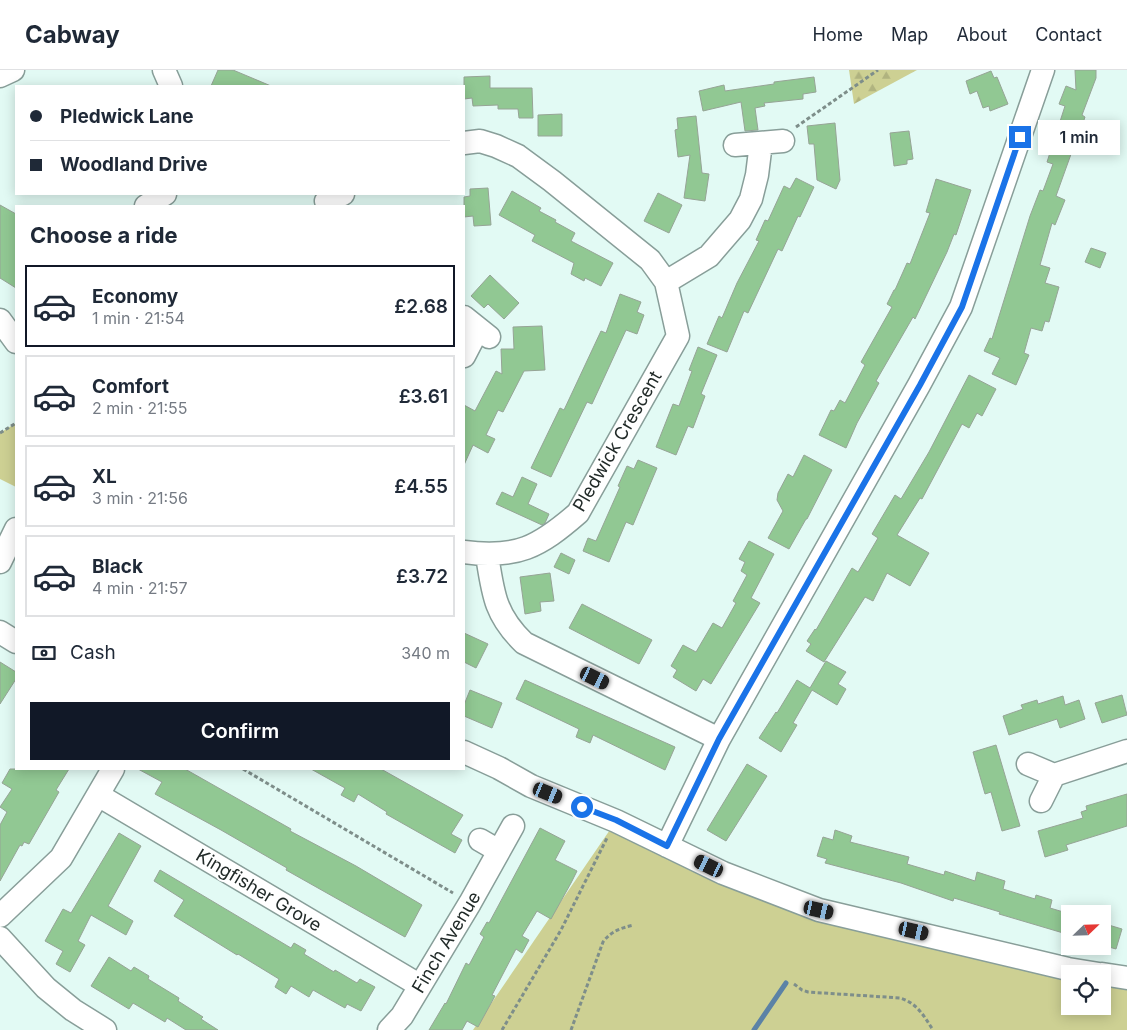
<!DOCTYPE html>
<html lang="en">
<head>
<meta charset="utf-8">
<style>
	body { margin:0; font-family:Inter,sans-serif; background:#f6f6f7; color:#1f2937; height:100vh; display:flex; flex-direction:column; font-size:19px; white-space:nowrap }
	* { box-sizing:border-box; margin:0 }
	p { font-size:16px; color:#747a83 }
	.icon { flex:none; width:28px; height:28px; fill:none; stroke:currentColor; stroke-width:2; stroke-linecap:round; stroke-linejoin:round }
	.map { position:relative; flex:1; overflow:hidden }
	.side { position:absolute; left:15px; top:135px; width:450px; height:565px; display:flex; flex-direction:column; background:#fff; border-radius:0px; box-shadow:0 2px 12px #0003 }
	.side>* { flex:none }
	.banner { position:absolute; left:15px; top:15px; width:450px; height:110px; border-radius:0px; box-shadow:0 2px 12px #0003; display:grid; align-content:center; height:110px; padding:0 15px; background:#fff }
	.needle { width:32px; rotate:67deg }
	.buttons { position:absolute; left:1061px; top:835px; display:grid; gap:10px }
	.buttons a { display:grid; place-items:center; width:50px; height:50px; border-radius:0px; background:#fff; box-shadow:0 2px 12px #0003; font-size:25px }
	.end { position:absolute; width:22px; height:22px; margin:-11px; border:6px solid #1a73e8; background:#fff; box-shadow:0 0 0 2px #fff }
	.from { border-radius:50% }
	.bubble { position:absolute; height:35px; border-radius:0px; background:#fff; box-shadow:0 2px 12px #0003; font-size:16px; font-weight:600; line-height:35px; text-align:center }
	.car { position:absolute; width:15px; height:30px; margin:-15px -8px; border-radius:6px; box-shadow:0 0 4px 1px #0007; background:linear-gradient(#222 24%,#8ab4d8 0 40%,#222 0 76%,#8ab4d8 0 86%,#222 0) }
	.banner b { display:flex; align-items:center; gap:18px; height:48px; font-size:19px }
	.banner b+b { border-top:1px solid #e0e1e3 }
	.banner i { width:12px; height:12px; background:#1f2937 }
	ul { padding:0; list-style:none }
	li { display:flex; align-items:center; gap:15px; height:82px; margin:0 10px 8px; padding:0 5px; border:2px solid #e0e1e3; border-radius:0px }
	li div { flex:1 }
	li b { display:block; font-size:19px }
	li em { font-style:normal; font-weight:600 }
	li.selected { border-color:#111827 }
	li>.icon { width:45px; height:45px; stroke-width:1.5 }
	h2 { padding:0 15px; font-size:22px; line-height:60px }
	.pay { display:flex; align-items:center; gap:12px; height:55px; padding:0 15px; font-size:19px }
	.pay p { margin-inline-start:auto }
	.primary-button { display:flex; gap:10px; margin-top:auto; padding:10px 15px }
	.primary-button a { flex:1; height:58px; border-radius:0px; background:#111827; color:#fff; font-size:20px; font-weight:600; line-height:58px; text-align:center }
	header { display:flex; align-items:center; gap:30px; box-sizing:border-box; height:70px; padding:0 25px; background:#fff; border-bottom:1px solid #e0e1e3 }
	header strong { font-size:24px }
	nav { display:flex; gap:28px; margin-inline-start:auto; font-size:18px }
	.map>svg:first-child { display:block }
	.grass { fill:#cdd093 }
	.forest { fill:url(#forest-firs) }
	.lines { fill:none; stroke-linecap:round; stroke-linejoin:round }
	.stream { stroke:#5b82a6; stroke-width:5 }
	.building { fill:#91c893; stroke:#96a496 }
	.minor-casing { stroke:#889e99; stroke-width:25 }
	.path { stroke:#7e8e8a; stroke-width:3; stroke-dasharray:4 2.5; stroke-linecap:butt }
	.minor { stroke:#fff; stroke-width:22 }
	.route { stroke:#1a73e8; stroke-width:6 }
	.labels { text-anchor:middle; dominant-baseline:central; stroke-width:4; stroke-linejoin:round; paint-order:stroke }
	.street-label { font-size:18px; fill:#222b29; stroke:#fff }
</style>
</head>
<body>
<header>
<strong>Cabway</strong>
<nav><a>Home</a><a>Map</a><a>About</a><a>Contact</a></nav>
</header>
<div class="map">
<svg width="1127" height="960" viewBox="0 0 1127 960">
	<defs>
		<pattern id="forest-firs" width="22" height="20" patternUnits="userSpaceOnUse" patternTransform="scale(1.25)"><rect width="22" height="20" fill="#cdd093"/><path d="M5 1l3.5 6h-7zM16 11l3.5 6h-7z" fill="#b0b37f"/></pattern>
	</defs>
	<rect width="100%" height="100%" fill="#e2faf4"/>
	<path class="grass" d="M16,353V417L0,409V363Z
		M616,751L723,803L1070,904V936H1102L1103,904L1127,908V960H473Z"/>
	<path class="forest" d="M849,0H917L854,34Z"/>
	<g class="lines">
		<path class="stream" d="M754,960L786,913"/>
	</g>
	<path class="building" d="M218,0H233L271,16H211Z
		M1075,0H1096V8L1082,45L1085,47L1082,56L1093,60L1087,77L1075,73L1056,126L1065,130L1055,155L1052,153L1040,195L1050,198L1045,213L1059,217L1049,252L1045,251L1042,261L1031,258L1024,283L1029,285L1016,315L992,304L1000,288L984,281L990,268L992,269L1030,146L1040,120L1043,121L1053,94L1047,92L1065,36L1059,34L1066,16L1076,20Z
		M991,1L994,8L997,7L1008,34L990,41L989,36L983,38L977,21L970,24L966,11Z
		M490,6V18H532L533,48H519L518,39H498V35L473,36L472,28L464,29V7Z
		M814,7L816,22L803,24V29L764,33L765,36L755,38L758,60L745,61L741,32L703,41L699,21L724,15L725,21L774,14V12Z
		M562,44V66H538V45Z
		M696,46L702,103L709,104L705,131L684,128L690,85L678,87L675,60L678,59L677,48Z
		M835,53L840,110L836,119L817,110L814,74H809L807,56Z
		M909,61L913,89L907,90V94L894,96L890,63Z
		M796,108L814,117L800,147L798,146L782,181L778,179L748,243L744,241L727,282L707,274L719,246L722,248L737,213L759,171L756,170L765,150L768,151L784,116L790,119Z
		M936,109L971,120L956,165L954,164L947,182L915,249L913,247L876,311L879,313L857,353L846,378L819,365L831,340L834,341L840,330L845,333L865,295L861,292L892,237L887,234L894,220H895L907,193L910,194L930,143L926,142Z
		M488,118L491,155L474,156L473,146L464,147V127L470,126V119Z
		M512,121L541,138L539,141L556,150L555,152L575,163L571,171L613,193L601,216L585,208L584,211L571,204L574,193L532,171L535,165L499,145Z
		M658,123L682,135L669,163L644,151Z
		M0,135L16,144V218L0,208Z
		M1091,178L1106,183L1100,198L1085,192Z
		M490,205L519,233L504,249L488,234L484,238L471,226Z
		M620,224L641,232L637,242L644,245L637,264L626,260L592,334L587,332L551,407L531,398L560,338L564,340L601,261L606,263Z
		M542,256L545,300L524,301L503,342L498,340L486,365L495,369L488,383L473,375L464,395V335L475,341L496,301L502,304L501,279H514L513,257Z
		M698,277L717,285L701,324L705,326L693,358L688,356L676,385L656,377L673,334L679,336L692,301L689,300Z
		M969,305L996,319L982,346L977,343L969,358L962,354L922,429L920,428L897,465L929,483L910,516L887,503L873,531L865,527L824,592L806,581L811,574L807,571L815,559L816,560L852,498L858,502L878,468L872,464L895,425L901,429L929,382Z
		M804,385L832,400L807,449H806L789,479L768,468L783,441L777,430L778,423L788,404L793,407Z
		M638,390L657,398L633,455L626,452L609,492L583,481L588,468L596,471L620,417L618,416L627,396L634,399Z
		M522,407L537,414L528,434L549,444L545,453L542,455L496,434L502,422L513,427Z
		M749,471L774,484L751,528L760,533L711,614L703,609L696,621L673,607L677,600L671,596L683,575L696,582L713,553L722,558L736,533L733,531L747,505L741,501L745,492L739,489Z
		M561,483L575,490L569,504L554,497Z
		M550,503L554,531L540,532L541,541L525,544L520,507Z
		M582,534L652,570L639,594L569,558Z
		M464,563L488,574L476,598L464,592Z
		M826,591L846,602L838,614L846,619L837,635L812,620L793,653L797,655L781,682L759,668L776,642L777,643L797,610L810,618Z
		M0,592L16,602V609L0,634Z
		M525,610L675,677L665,700L593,665L590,673L576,667L579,659L516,629Z
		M470,620L502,633L492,658L464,646V635Z
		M1122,625L1127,645L1102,653L1095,633Z
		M1063,626L1065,635L1079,630L1085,649L1060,658L1057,649L1009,665L1003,646L1023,639L1021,635L1037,630L1038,634Z
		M996,675L1020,756L1002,761L991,722L985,724L973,682Z
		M747,694L767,706L726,771L707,760Z
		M10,699H69L56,720L59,722L29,774L24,772L22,776L20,775L0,811V755L7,742L0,737L12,719L2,713Z
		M138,699H185L291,759L290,761L356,796L422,835L405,867L286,800L287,798L221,760L155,724L162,712Z
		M311,699H381L463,745L451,764L462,770L455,783L386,744L387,742L358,724L354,732L341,725L345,718Z
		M1127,724V756L1066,775L1068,780L1045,787L1038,761L1083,748L1081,742L1087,740L1086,736Z
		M540,758L565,771L555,790L577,801L571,813L551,849L537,841L522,866L529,870L522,883L516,879L492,925L495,926L478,957L467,951L462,960H429L445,933L446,934L466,893L469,895L484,867L480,864L487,852L489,853Z
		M835,760L852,766L850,772L909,787L907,794L944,805L945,801L975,811L977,802L1005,811L1003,819L1035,829L1036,825L1052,830L1050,838L1070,844V865L999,844L1000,842L954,828L953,831L901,813L825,793L827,789L817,786L823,767L833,770Z
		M119,763L141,776L108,836L133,851L126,865L91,845L78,871L85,875L70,902L56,894L63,881L45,871L63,839L71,843Z
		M160,800L291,878L294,873L306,880L304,884L334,902L335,900L357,913L360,909L375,917L361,941L347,934L345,938L313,920L309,927L291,916L286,924L275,917L279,909L238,884L237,885L174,846L184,830L154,811Z
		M1102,853L1122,859L1116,879L1102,875Z
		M109,887L131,901L134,897L149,906L148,909L179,928L178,931L203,947L201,949L218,960H186L167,948L165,952L133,933L129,939L91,916Z"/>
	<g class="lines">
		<g class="minor-casing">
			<path id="minor" d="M164,0L171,16
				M0,6L13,0
				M464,73L480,71L496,76L518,86L552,111L650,190L666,212L678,266L578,443C539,477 517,489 464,482
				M735,75L783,71
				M326,131L343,124
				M146,136L165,124
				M666,212L709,186L740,150L751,129L757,105L761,73
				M464,247L489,267
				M0,250L16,272
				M464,286L478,259
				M487,485C493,524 495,545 524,573L719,669
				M0,492L16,459
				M0,562L16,572
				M464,682L499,698L531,716L616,751L723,803L819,840L1068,899L1099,904
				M1028,694L1054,705L1041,731
				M1054,705L1127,681
				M98,725L419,915
				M480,770L499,781
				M667,776L719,669L919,315L961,237L1043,0
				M0,846L61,788L113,699
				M0,868L46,918L73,940L105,960
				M1102,904L1127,908
				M389,960L402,946L470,833L513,756"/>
		</g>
		<path class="path" d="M796,57L878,0
			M0,363L16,353
			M243,699L453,823
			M794,914L802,920L808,922L900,928C917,933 924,946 933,960
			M502,960L561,860L607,768
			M571,960L603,872C611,861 621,858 634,855"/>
		<use href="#minor" class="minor"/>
	</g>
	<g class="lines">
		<path class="route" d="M582,737L616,750L667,776L719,669L920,315L962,237L1020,67"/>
	</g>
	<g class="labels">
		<g class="street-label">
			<text transform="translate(617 371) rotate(-60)">Pledwick Crescent</text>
			<text transform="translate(259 820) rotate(31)">Kingfisher Grove</text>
			<text transform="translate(446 872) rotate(-59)">Finch Avenue</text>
		</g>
	</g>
</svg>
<div class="buttons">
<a><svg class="needle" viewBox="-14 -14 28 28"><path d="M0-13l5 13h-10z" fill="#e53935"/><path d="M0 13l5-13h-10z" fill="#747a83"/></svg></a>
<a><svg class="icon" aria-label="locate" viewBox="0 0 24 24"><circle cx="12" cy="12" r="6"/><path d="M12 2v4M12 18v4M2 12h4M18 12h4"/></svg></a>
</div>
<i class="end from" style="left:582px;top:737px"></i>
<i class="end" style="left:1020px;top:67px"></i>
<div class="bubble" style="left:1038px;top:50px;width:82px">1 min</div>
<i class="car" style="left:595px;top:608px;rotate:116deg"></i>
<i class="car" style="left:548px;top:723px;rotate:112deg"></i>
<i class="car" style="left:709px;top:796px;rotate:296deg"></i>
<i class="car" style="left:819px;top:840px;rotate:103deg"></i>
<i class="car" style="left:914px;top:861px;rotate:103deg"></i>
<div class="banner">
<b><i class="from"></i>Pledwick Lane</b>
<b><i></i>Woodland Drive</b>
</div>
<section class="side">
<h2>Choose a ride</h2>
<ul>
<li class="selected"><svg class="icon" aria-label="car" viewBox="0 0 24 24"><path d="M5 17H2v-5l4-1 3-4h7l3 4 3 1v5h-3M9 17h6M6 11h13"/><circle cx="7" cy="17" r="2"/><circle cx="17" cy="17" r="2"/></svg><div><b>Economy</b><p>1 min · 21:54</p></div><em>£2.68</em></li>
<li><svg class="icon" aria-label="car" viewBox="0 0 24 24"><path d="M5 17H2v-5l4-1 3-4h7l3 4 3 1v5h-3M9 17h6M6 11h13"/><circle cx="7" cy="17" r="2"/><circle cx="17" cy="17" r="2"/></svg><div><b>Comfort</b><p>2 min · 21:55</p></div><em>£3.61</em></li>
<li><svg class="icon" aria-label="car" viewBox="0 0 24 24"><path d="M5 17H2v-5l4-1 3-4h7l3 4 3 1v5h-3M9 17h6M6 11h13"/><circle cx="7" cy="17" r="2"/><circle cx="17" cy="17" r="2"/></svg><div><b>XL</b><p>3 min · 21:56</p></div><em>£4.55</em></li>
<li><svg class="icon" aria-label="car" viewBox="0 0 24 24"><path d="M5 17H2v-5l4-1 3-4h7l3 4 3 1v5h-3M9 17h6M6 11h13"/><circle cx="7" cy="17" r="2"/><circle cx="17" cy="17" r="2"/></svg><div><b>Black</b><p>4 min · 21:57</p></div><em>£3.72</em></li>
</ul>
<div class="pay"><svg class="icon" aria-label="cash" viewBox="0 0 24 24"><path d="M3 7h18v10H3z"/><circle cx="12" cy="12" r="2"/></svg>Cash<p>340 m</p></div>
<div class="primary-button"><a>Confirm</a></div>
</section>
</div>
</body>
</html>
